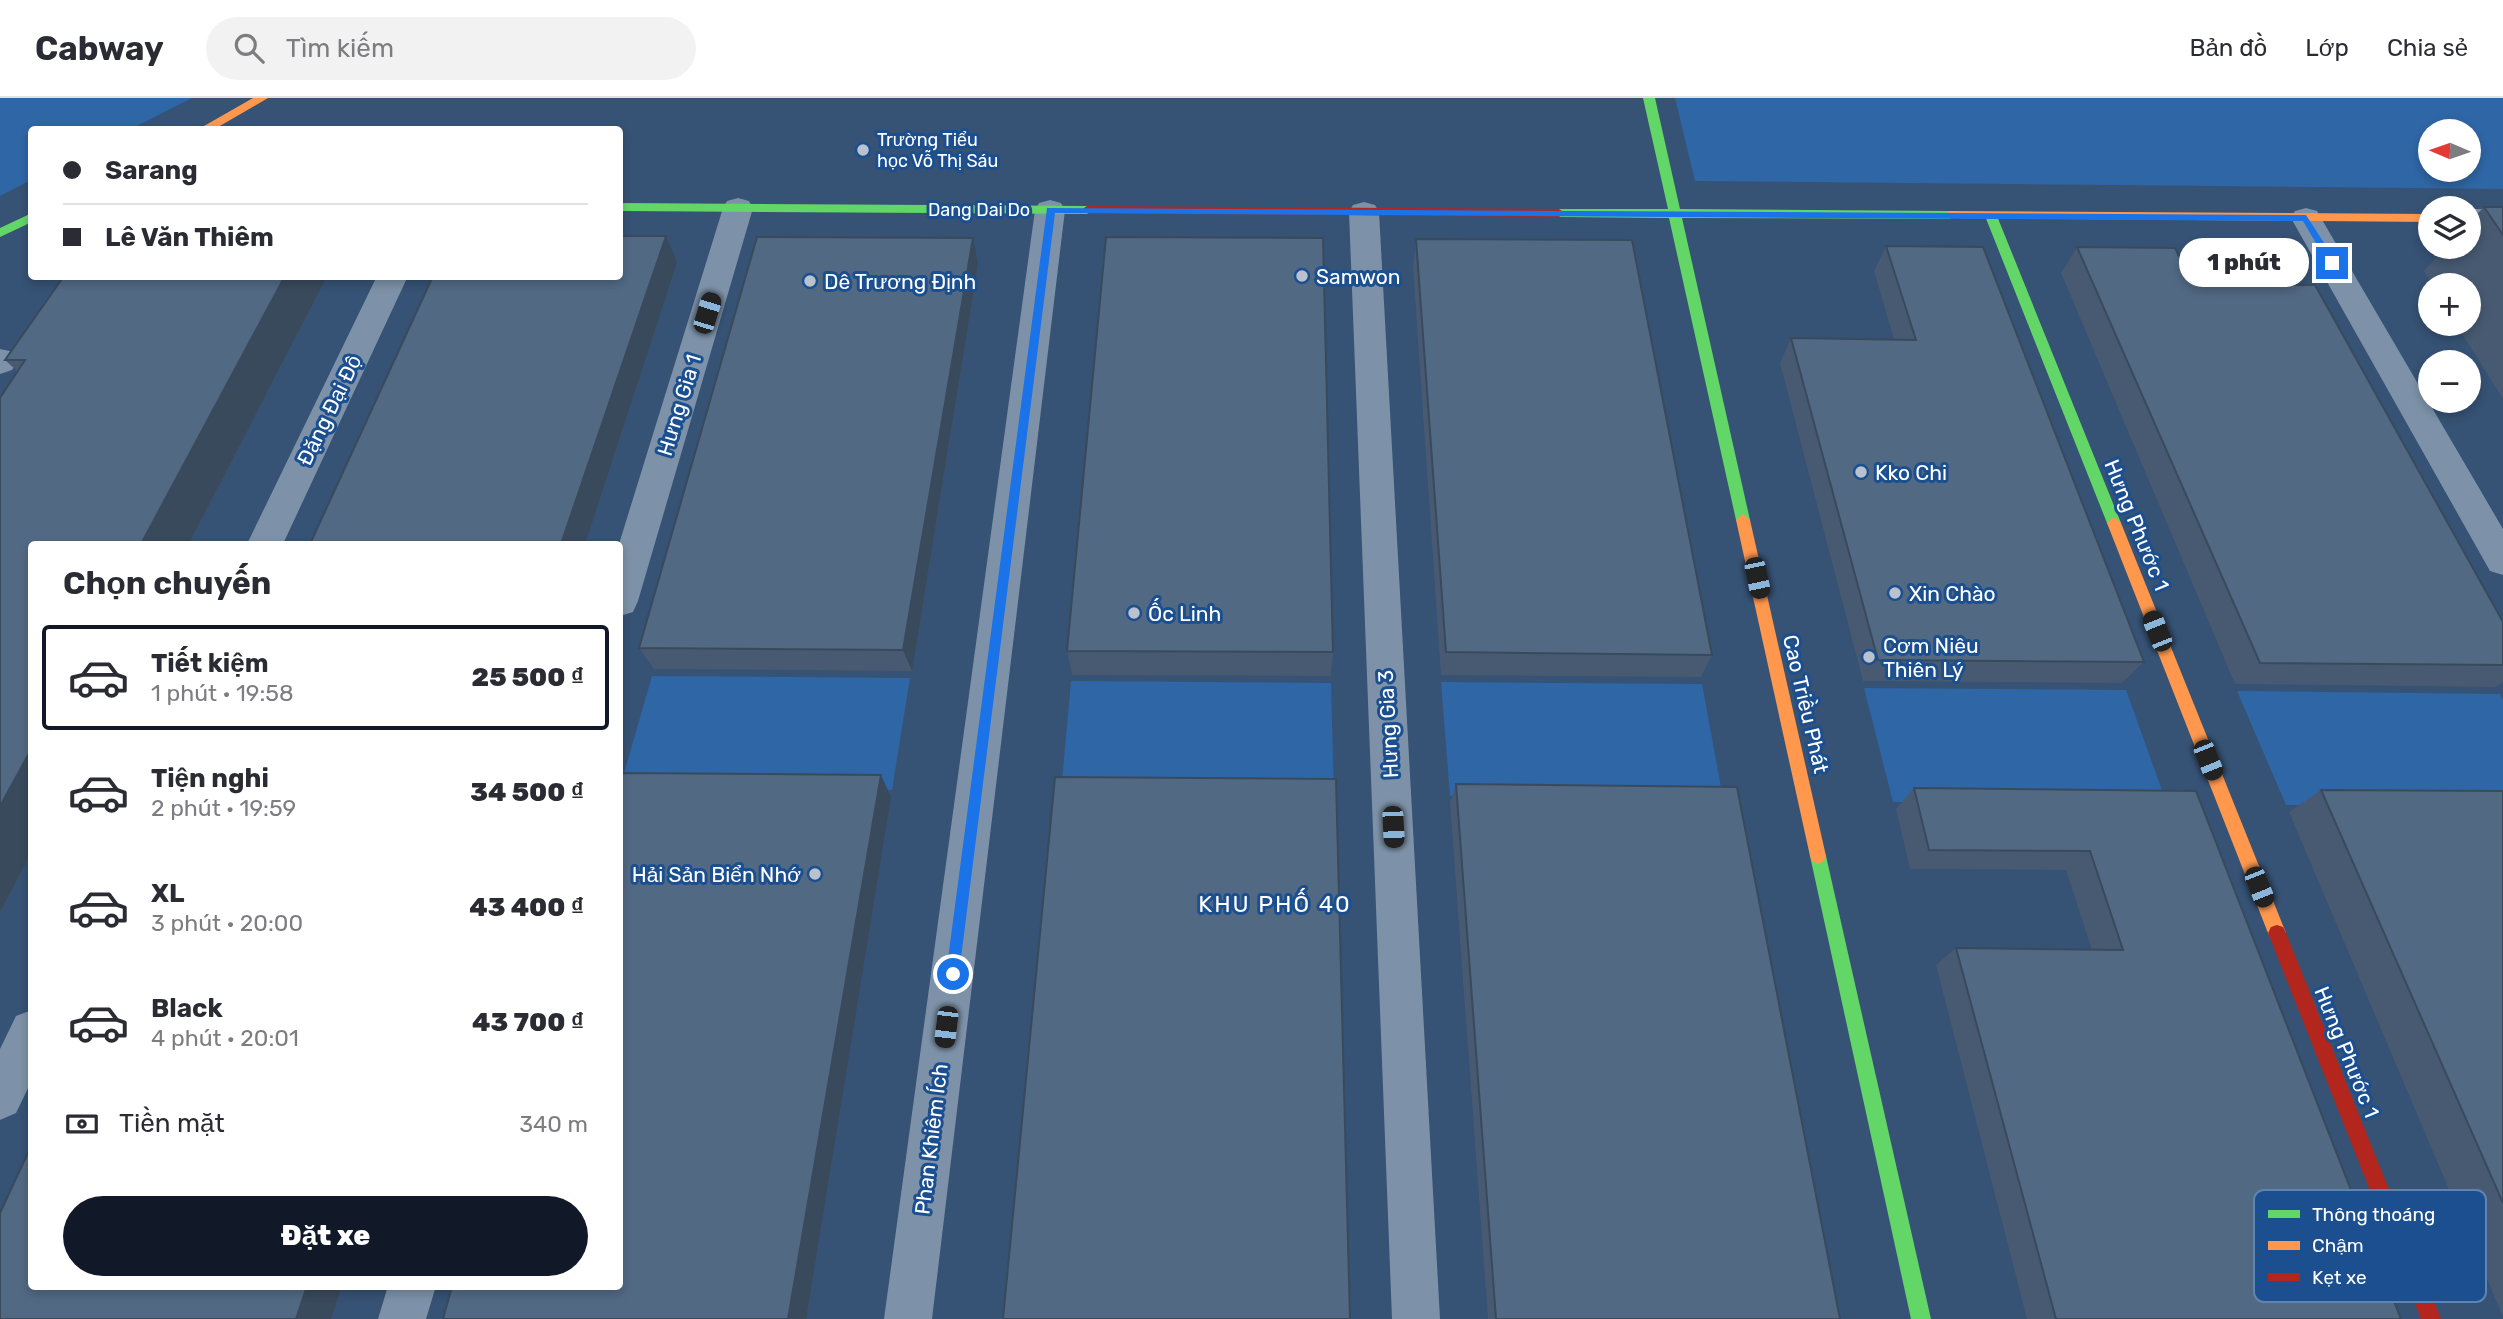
<!DOCTYPE html>
<html lang="vi">
<head>
<meta charset="utf-8">
<style>
	body { margin:0; font-family:Rubik,sans-serif; background:#f2f2f3; color:#2b2b33; height:100vh; display:flex; flex-direction:column; font-size:26px; white-space:nowrap }
	* { box-sizing:border-box; margin:0 }
	p { font-size:23px; color:#7c7c81 }
	.icon { flex:none; width:38px; height:38px; fill:none; stroke:currentColor; stroke-width:2; stroke-linecap:round; stroke-linejoin:round }
	.map { position:relative; flex:1; overflow:hidden }
	.panel { position:absolute; left:28px; top:443px; width:595px; height:749px; display:flex; flex-direction:column; background:#fff; border-radius:7px; box-shadow:0 4px 10px #0003 }
	.panel>* { flex:none }
	.guide { position:absolute; left:28px; top:28px; width:595px; height:154px; border-radius:7px; box-shadow:0 4px 10px #0003; display:grid; align-content:center; height:154px; padding:0 35px; background:#fff }
	.needle { width:46px; rotate:272deg }
	.fabs { position:absolute; left:2418px; top:21px; display:grid; gap:14px }
	.fabs a { display:grid; place-items:center; width:63px; height:63px; border-radius:50%; background:#fff; box-shadow:0 4px 10px #0003; font-size:35px }
	.end { position:absolute; width:32px; height:32px; margin:-16px; border:9px solid #1a73e8; background:#fff; box-shadow:0 0 0 4px #fff }
	.from { border-radius:50% }
	.bubble { position:absolute; height:49px; border-radius:24px; background:#fff; box-shadow:0 4px 10px #0003; font-size:23px; font-weight:800; line-height:49px; text-align:center }
	.car { position:absolute; width:21px; height:42px; margin:-21px -10px; border-radius:9px; box-shadow:0 0 5px 2px #0007; background:linear-gradient(#222 24%,#8ab4d8 0 40%,#222 0 76%,#8ab4d8 0 86%,#222 0) }
	.guide b { display:flex; align-items:center; gap:24px; height:66px; font-size:26px }
	.guide b+b { border-top:2px solid #e1e1e2 }
	.guide i { width:18px; height:18px; background:#2b2b33 }
	ul { padding:0; list-style:none }
	li { display:flex; align-items:center; gap:21px; height:105px; margin:0 14px 10px; padding:0 21px; border:4px solid transparent; border-radius:7px }
	li div { flex:1 }
	li b { display:block; font-size:26px }
	li em { font-style:normal; font-weight:800 }
	li.on { border-color:#111827 }
	li>.icon { width:63px; height:63px; stroke-width:1.5 }
	h2 { padding:0 35px; font-size:32px; line-height:84px }
	.pay { display:flex; align-items:center; gap:18px; height:77px; padding:0 35px; font-size:26px }
	.pay p { margin-inline-start:auto }
	.primary-button { display:flex; gap:14px; margin-top:auto; padding:14px 35px }
	.primary-button a { flex:1; height:80px; border-radius:42px; background:#111827; color:#fff; font-size:28px; font-weight:800; line-height:80px; text-align:center }
	header { display:flex; align-items:center; gap:42px; box-sizing:border-box; height:98px; padding:0 35px; background:#fff; border-bottom:2px solid #e1e1e2 }
	header strong { font-size:33px }
	nav { display:flex; gap:38px; margin-inline-start:auto; font-size:24px }
	.search { width:490px; height:63px; background:#f2f2f3; display:flex; align-items:center; gap:18px; box-sizing:border-box; padding:0 24px; border-radius:38px; color:#7c7c81; font-size:26px }
	.map>svg:first-child { display:block }
	.green { fill:#2f66a5; fill-rule:evenodd }
	.lines { fill:none; stroke-linecap:round; stroke-linejoin:round }
	.street { fill:#7d92a8; fill-rule:evenodd }
	.fast { fill:#63d668; fill-rule:evenodd }
	.slow { fill:#ff974d; fill-rule:evenodd }
	.jam { fill:#b3261e; fill-rule:evenodd }
	.wall { fill:#475a72 }
	.shaded-wall { fill:#394a5c }
	.building { fill:#526984; stroke:#394a5c; stroke-width:2 }
	.route { fill:#1a73e8 }
	.poi-dot { fill:#b9c2ce; stroke:#1b4f8f; stroke-width:2.5 }
	.labels { text-anchor:middle; dominant-baseline:central; stroke-width:6; stroke-linejoin:round; paint-order:stroke }
	.far-poi-label { font-size:18px; fill:#fff; stroke:#1b4f8f; text-anchor:start }
	.far-street-label { font-size:18px; fill:#fff; stroke:#1b4f8f }
	.poi-label { font-size:21px; fill:#fff; stroke:#1b4f8f; text-anchor:start }
	.street-label { font-size:21px; fill:#fff; stroke:#1b4f8f }
	.neighbourhood-label { font-size:23px; letter-spacing:2px; fill:#fff; stroke:#1b4f8f }
	.key { fill:#1b4f8f; stroke:#5f84b1; stroke-width:2 }
	.key-label { font-size:19px; fill:#fff }
</style>
</head>
<body>
<header>
<strong>Cabway</strong>
<div class="search"><svg class="icon" aria-label="search" viewBox="0 0 24 24"><circle cx="10" cy="10" r="6"/><path d="M15 15l6 6"/></svg>Tìm kiếm</div>
<nav><a>Bản đồ</a><a>Lớp</a><a>Chia sẻ</a></nav>
</header>
<div class="map">
<svg width="2503" height="1221" viewBox="0 0 2503 1221">
	<rect width="100%" height="100%" fill="#365274"/>
	<path class="green" d="M0,0H192L131,31L32,32L31,82L0,98Z
		M1675,0H2503V91L1695,83ZM2431,33H2469V72H2431Z
		M652,578L910,580L892,692L620,689Z
		M1071,583L1331,585L1334,697L1061,694Z
		M1441,584L1702,586L1723,700L1450,698Z
		M1864,590L2126,592L2167,706L1893,704Z
		M2237,593L2500,596L2503,602V709L2286,707Z"/>
	<g class="lines">
		<path class="street" d="M738,100L749,103L753,110L638,503L633,514L620,518L619,446L723,110L727,103Z
			M1050,102L1061,105L1065,112L932,1221H884L1035,112L1039,105Z
			M1364,104L1375,107L1379,114L1440,1221H1392L1349,114L1353,107Z
			M2306,110L2317,113L2321,120L2503,431V477L2490,473L2291,120L2295,113Z
			M2469,111H2503V131H2469Z
			M377,178H408L283,446H247Z
			M0,251L14,254L18,262L12,272L0,276Z
			M32,912V982L16,1015L0,1022V951L16,918Z
			M388,1188H436L426,1221H378Z"/>
		<path class="fast" d="M1643,0H1655L1680,111L1950,113L1956,117L1950,121L1682,120L1750,422L1743,428L1736,422L1669,120L1559,119L1553,115L1559,111H1668Z
			M620,105L1087,108L1093,112L1087,116L620,113Z
			M1991,114L1997,118L2121,425L2119,429H2109L2107,425L1985,118Z
			M32,115V124L0,139V130Z
			M1818,750L1824,753L1826,758L1931,1221H1911L1810,758L1812,753Z"/>
		<path class="slow" d="M253,0H268L213,32H197Z
			M1950,113L2431,116V124L1946,120L1944,117Z
			M1743,416L1750,422L1826,758L1824,763L1818,766L1812,763L1810,758L1736,422Z
			M2114,419L2121,425L2286,835L2283,841L2277,843L2271,841L2268,835L2107,425Z"/>
		<path class="jam" d="M1087,108L1559,111L1565,115L1559,119L1083,115L1081,112Z
			M2277,827L2283,829L2286,835L2441,1221H2421L2268,835L2271,829Z"/>
	</g>
	<path class="wall" d="M2484,109H2503V301L2456,226H2469V187H2432L2424,173L2446,149H2469V124Z
		M1416,141L1712,557L1701,579L1441,577L1413,169Z
		M1886,148L2144,564L2122,585L1863,583L1780,265L1791,240L1894,241L1874,173Z
		M2077,149L2193,186L2503,524V584L2496,589L2235,586L2061,175Z
		M978,166L912,573L654,571L639,550Z
		M64,178H327L0,814V300L17,273L5,262Z
		M1067,553L1333,554L1331,578L1072,577Z
		M1456,686L1840,1221H1488L1450,705Z
		M1914,690L2196,693L2401,1221H2027L1936,867L1956,850L2092,852L2066,772L1910,771L1896,711Z
		M2321,692L2503,693V1219L2289,714Z"/>
	<path class="shaded-wall" d="M666,138L677,164L585,446H561Z
		M973,140L978,166L912,573L903,552Z
		M285,178H327L189,446H141Z
		M32,650V753L0,814V708Z
		M881,677L891,699L806,1221H788Z
		M307,1188H342L331,1221H296Z"/>
	<path class="building" d="M2484,109H2503V137Z
		M620,138H666L561,446H310L433,178H620Z
		M757,139L973,140L903,552L639,550Z
		M1106,139L1323,140L1333,554L1067,553Z
		M1416,141L1632,142L1712,557L1446,554Z
		M1886,148L1983,149L2144,564L1878,562L1791,240L1916,242Z
		M2077,149L2175,150L2193,186L2315,187L2503,524V567L2260,565Z
		M64,178H285L141,446H32V650L0,708V300L25,262H5Z
		M620,675L881,677L788,1221H443L452,1188H620Z
		M1055,679L1336,681L1350,1221H1003Z
		M1456,686L1737,689L1840,1221H1496Z
		M1914,690L2196,693L2401,1221H2056L1956,850L2123,852L2090,753L1929,752Z
		M2321,692L2503,693V1105Z
		M32,1046V1188H307L296,1221H0V1115Z"/>
	<path class="route" d="M1047,110L2306,117L2337,165L2329,167L2303,123L1055,115L959,876L953,882L946,876Z"/>
	<g class="poi-dot">
		<circle cx="863" cy="52" r="7"/>
		<circle cx="1302" cy="178" r="7"/>
		<circle cx="810" cy="183" r="7"/>
		<circle cx="1861" cy="374" r="7"/>
		<circle cx="1895" cy="495" r="7"/>
		<circle cx="1134" cy="515" r="7"/>
		<circle cx="1869" cy="559" r="7"/>
		<circle cx="815" cy="776" r="7"/>
	</g>
	<g class="labels">
		<g class="far-poi-label">
			<text x="877" y="42">Trường Tiểu<tspan x="877" dy="21">học Vỗ Thị Sáu</tspan></text>
		</g>
		<g class="far-street-label">
			<text x="979" y="112">Dang Dai Do</text>
		</g>
		<g class="poi-label">
			<text x="1316" y="178">Samwon</text>
			<text x="824" y="183">Dê Trương Định</text>
			<text x="1875" y="374">Kko Chi</text>
			<text x="1909" y="495">Xin Chào</text>
			<text x="1148" y="515">Ốc Linh</text>
			<text x="1883" y="547">Cơm Niêu<tspan x="1883" dy="24">Thiên Lý</tspan></text>
			<text x="801" y="776" text-anchor="end">Hải Sản Biển Nhớ</text>
		</g>
		<g class="street-label">
			<text transform="translate(679 307) rotate(-73)">Hưng Gia 1</text>
			<text transform="translate(329 312) rotate(-64)">Đặng Đại Độ</text>
			<text transform="translate(2137 427) rotate(68)">Hưng Phước 1</text>
			<text transform="translate(1806 606) rotate(77)">Cao Triều Phát</text>
			<text transform="translate(1388 626) rotate(-93)">Hưng Gia 3</text>
			<text transform="translate(2347 954) rotate(68)">Hưng Phước 1</text>
			<text transform="translate(931 1041) rotate(-83)">Phan Khiêm Ích</text>
		</g>
		<g class="neighbourhood-label">
			<text x="1275" y="806">KHU PHỐ 40</text>
		</g>
	</g>
	<rect x="2254" y="1092" width="232" height="112" rx="10" class="key"/>
	<rect x="2268" y="1112" width="32" height="8" fill="#63d668"/>
	<rect x="2268" y="1143" width="32" height="9" fill="#ff974d"/>
	<rect x="2268" y="1175" width="32" height="8" fill="#b3261e"/>
	<g class="key-label">
		<text x="2312" y="1123">Thông thoáng</text>
		<text x="2312" y="1154">Chậm</text>
		<text x="2312" y="1186">Kẹt xe</text>
	</g>
</svg>
<div class="fabs">
<a><svg class="needle" viewBox="-14 -14 28 28"><path d="M0-13l5 13h-10z" fill="#e53935"/><path d="M0 13l5-13h-10z" fill="#7c7c81"/></svg></a>
<a><svg class="icon" aria-label="layers" viewBox="0 0 24 24"><path d="M12 4l9 5-9 5-9-5zM3 14l9 5 9-5"/></svg></a>
<a>+</a>
<a>−</a>
</div>
<i class="end from" style="left:953px;top:876px"></i>
<i class="end" style="left:2332px;top:165px"></i>
<div class="bubble" style="left:2179px;top:140px;width:130px">1 phút</div>
<i class="car" style="left:707px;top:215px;rotate:17deg"></i>
<i class="car" style="left:1757px;top:480px;rotate:168deg"></i>
<i class="car" style="left:2157px;top:533px;rotate:338deg"></i>
<i class="car" style="left:2208px;top:662px;rotate:158deg"></i>
<i class="car" style="left:1393px;top:729px;rotate:177deg"></i>
<i class="car" style="left:2259px;top:789px;rotate:158deg"></i>
<i class="car" style="left:946px;top:929px;rotate:187deg"></i>
<div class="guide">
<b><i class="from"></i>Sarang</b>
<b><i></i>Lê Văn Thiêm</b>
</div>
<section class="panel">
<h2>Chọn chuyến</h2>
<ul>
<li class="on"><svg class="icon" aria-label="car" viewBox="0 0 24 24"><path d="M5 17H2v-5l4-1 3-4h7l3 4 3 1v5h-3M9 17h6M6 11h13"/><circle cx="7" cy="17" r="2"/><circle cx="17" cy="17" r="2"/></svg><div><b>Tiết kiệm</b><p>1 phút · 19:58</p></div><em>25 500 ₫</em></li>
<li><svg class="icon" aria-label="car" viewBox="0 0 24 24"><path d="M5 17H2v-5l4-1 3-4h7l3 4 3 1v5h-3M9 17h6M6 11h13"/><circle cx="7" cy="17" r="2"/><circle cx="17" cy="17" r="2"/></svg><div><b>Tiện nghi</b><p>2 phút · 19:59</p></div><em>34 500 ₫</em></li>
<li><svg class="icon" aria-label="car" viewBox="0 0 24 24"><path d="M5 17H2v-5l4-1 3-4h7l3 4 3 1v5h-3M9 17h6M6 11h13"/><circle cx="7" cy="17" r="2"/><circle cx="17" cy="17" r="2"/></svg><div><b>XL</b><p>3 phút · 20:00</p></div><em>43 400 ₫</em></li>
<li><svg class="icon" aria-label="car" viewBox="0 0 24 24"><path d="M5 17H2v-5l4-1 3-4h7l3 4 3 1v5h-3M9 17h6M6 11h13"/><circle cx="7" cy="17" r="2"/><circle cx="17" cy="17" r="2"/></svg><div><b>Black</b><p>4 phút · 20:01</p></div><em>43 700 ₫</em></li>
</ul>
<div class="pay"><svg class="icon" aria-label="cash" viewBox="0 0 24 24"><path d="M3 7h18v10H3z"/><circle cx="12" cy="12" r="2"/></svg>Tiền mặt<p>340 m</p></div>
<div class="primary-button"><a>Đặt xe</a></div>
</section>
</div>
</body>
</html>
